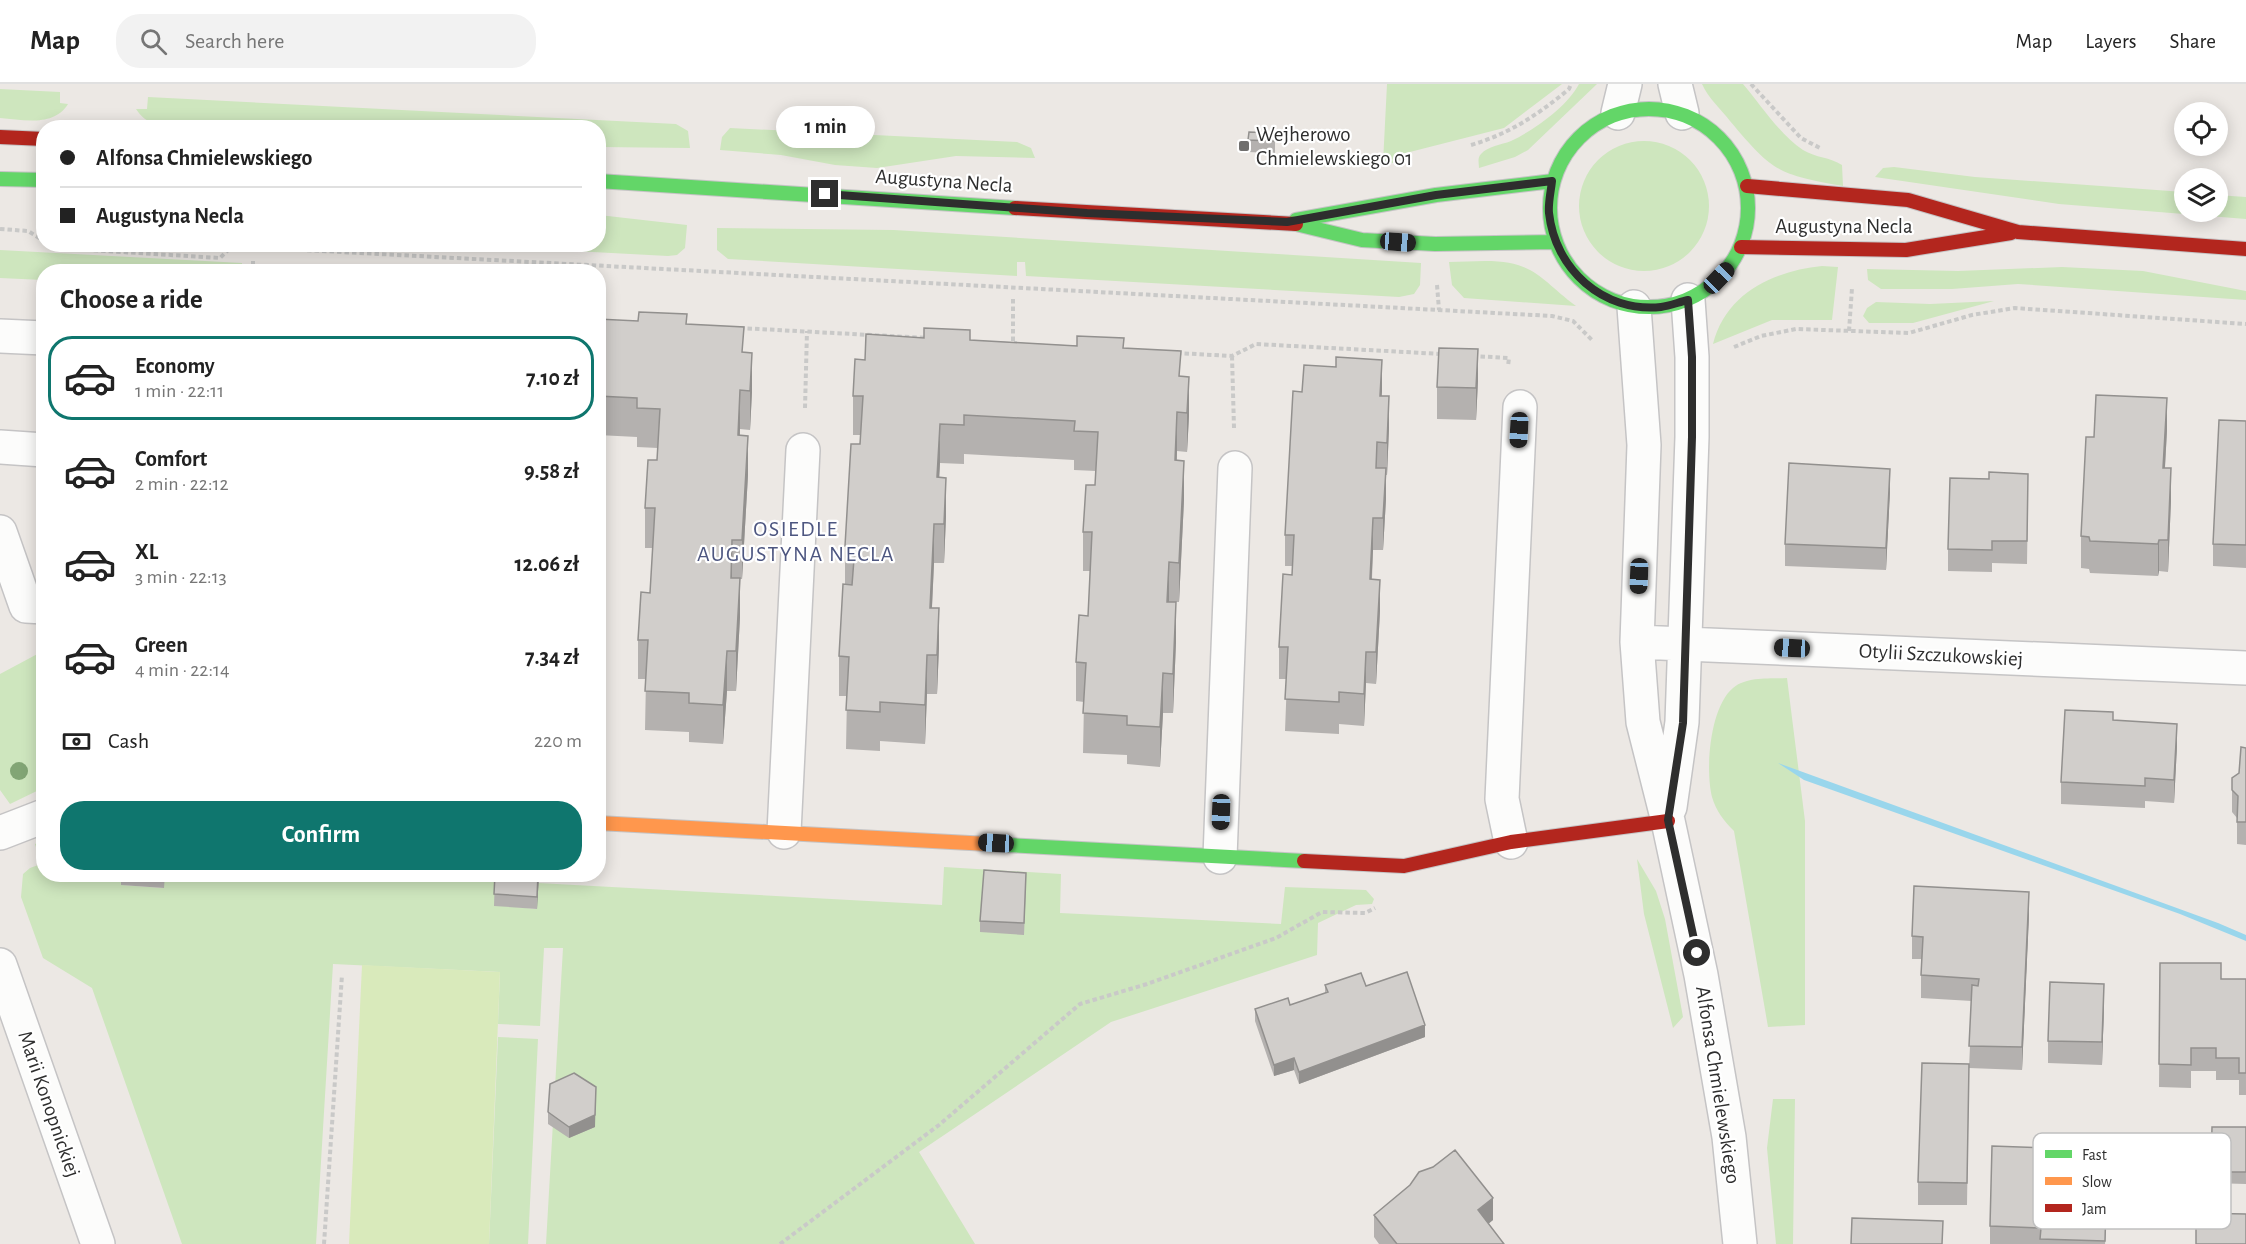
<!DOCTYPE html>
<html lang="en">
<head>
<meta charset="utf-8">
<style>
	body { margin:0; font-family:"Alegreya Sans",sans-serif; background:#f2f2f2; color:#222; height:100vh; display:flex; flex-direction:column; font-size:22px; white-space:nowrap }
	* { box-sizing:border-box; margin:0 }
	p { font-size:20px; color:#767676 }
	.icon { flex:none; width:33px; height:33px; fill:none; stroke:currentColor; stroke-width:2; stroke-linecap:round; stroke-linejoin:round }
	.map { position:relative; flex:1; overflow:hidden }
	.sheet { position:absolute; left:36px; top:180px; width:570px; height:618px; display:flex; flex-direction:column; background:#fff; border-radius:24px; box-shadow:0 3px 15px #0003 }
	.sheet>* { flex:none }
	.hud { position:absolute; left:36px; top:36px; width:570px; height:132px; border-radius:24px; box-shadow:0 3px 15px #0003; display:grid; align-content:center; height:132px; padding:0 24px; background:#fff }
	.fabs { position:absolute; left:2174px; top:18px; display:grid; gap:12px }
	.fabs a { display:grid; place-items:center; width:54px; height:54px; border-radius:50%; background:#fff; box-shadow:0 3px 15px #0003; font-size:30px }
	.end { position:absolute; width:27px; height:27px; margin:-14px; border:8px solid #2e2e2e; background:#fff; box-shadow:0 0 0 3px #fff }
	.from { border-radius:50% }
	.bubble { position:absolute; height:42px; border-radius:21px; background:#fff; box-shadow:0 3px 15px #0003; font-size:20px; font-weight:700; line-height:42px; text-align:center }
	.car { position:absolute; width:18px; height:36px; margin:-18px -9px; border-radius:8px; box-shadow:0 0 4px 2px #0007; background:linear-gradient(#222 24%,#8ab4d8 0 40%,#222 0 76%,#8ab4d8 0 86%,#222 0) }
	.hud b { display:flex; align-items:center; gap:21px; height:57px; font-size:22px }
	.hud b+b { border-top:2px solid #e0e0e0 }
	.hud i { width:15px; height:15px; background:#222 }
	ul { padding:0; list-style:none }
	li { display:flex; align-items:center; gap:18px; height:84px; margin:0 12px 9px; padding:0 12px; border:3px solid transparent; border-radius:24px }
	li div { flex:1 }
	li b { display:block; font-size:22px }
	li em { font-style:normal; font-weight:700 }
	li.current { border-color:#0f766e }
	li>.icon { width:54px; height:54px; stroke-width:1.5 }
	h2 { padding:0 24px; font-size:27px; line-height:72px }
	.pay { display:flex; align-items:center; gap:15px; height:66px; padding:0 24px; font-size:22px }
	.pay p { margin-inline-start:auto }
	.cta { display:flex; gap:12px; margin-top:auto; padding:12px 24px }
	.cta a { flex:1; height:69px; border-radius:24px; background:#0f766e; color:#fff; font-size:24px; font-weight:700; line-height:69px; text-align:center }
	header { display:flex; align-items:center; gap:36px; box-sizing:border-box; height:84px; padding:0 30px; background:#fff; border-bottom:2px solid #e0e0e0 }
	header strong { font-size:28px }
	nav { display:flex; gap:33px; margin-inline-start:auto; font-size:21px }
	.search { width:420px; height:54px; background:#f2f2f2; display:flex; align-items:center; gap:15px; box-sizing:border-box; padding:0 21px; border-radius:24px; color:#767676; font-size:22px }
	.map>svg:first-child { display:block }
	.green { fill:#cee6be }
	.pitch { fill:#d9eabb }
	.water { fill:#99d6ec }
	.lines { fill:none; stroke-linecap:round; stroke-linejoin:round }
	.street-casing { stroke:#c5c4c5; stroke-width:36 }
	.fast-casing { stroke:#c5c4c5; stroke-width:16 }
	.slow-casing { stroke:#c5c4c5; stroke-width:16 }
	.jam-casing { stroke:#c5c4c5; stroke-width:16 }
	.path { stroke:#c9c9c8; stroke-width:4; stroke-dasharray:4.5 3; stroke-linecap:butt }
	.street { stroke:#fcfcfb; stroke-width:33 }
	.fast { stroke:#63d668; stroke-width:14 }
	.slow { stroke:#ff974d; stroke-width:14 }
	.jam { stroke:#b3261e; stroke-width:14 }
	.tree { fill:#82a575 }
	.wall { fill:#b4b1af }
	.shaded-wall { fill:#92908e }
	.building { fill:#d1cecb; stroke:#92908e; stroke-width:1.5 }
	.route { stroke:#2e2e2e; stroke-width:8 }
	.poi-dot { fill:#706f6e; stroke:#fff; stroke-width:2 }
	.labels { text-anchor:middle; dominant-baseline:central; stroke-width:4.5; stroke-linejoin:round; paint-order:stroke }
	.poi-label { font-size:21px; fill:#2e2e2e; stroke:#fff; text-anchor:start }
	.street-label { font-size:21px; fill:#2e2e2e; stroke:#fff }
	.neighbourhood-label { font-size:22px; letter-spacing:1.5px; fill:#4d5680; stroke:#fff }
	.key { fill:#fff; stroke:#c0c0c0; stroke-width:1.5 }
	.key-label { font-size:16px; fill:#2e2e2e }
</style>
</head>
<body>
<header>
<strong>Map</strong>
<div class="search"><svg class="icon" aria-label="search" viewBox="0 0 24 24"><circle cx="10" cy="10" r="6"/><path d="M15 15l6 6"/></svg>Search here</div>
<nav><a>Map</a><a>Layers</a><a>Share</a></nav>
</header>
<div class="map">
<svg width="2246" height="1160" viewBox="0 0 2246 1160">
	<rect width="100%" height="100%" fill="#ece8e4"/>
	<path class="green" d="M1387,0H1562L1504,44L1402,70L1396,79H1383Z
		M1579,0H1597L1528,66L1515,73L1479,84C1479,79 1477,74 1481,70C1488,62 1501,61 1511,57C1534,46 1567,23 1579,0Z
		M1702,0H1743C1761,21 1780,51 1803,66C1816,74 1830,73 1842,81L1843,102C1777,90 1773,88 1730,37C1721,25 1708,14 1702,0Z
		M0,5L60,8V19L68,20C54,43 23,36 0,34Z
		M148,13L676,40L688,47L690,64L599,63L598,44L178,43C161,42 146,41 136,25H147Z
		M730,44L1017,58L1031,64L1035,74L956,72L877,84L835,81L781,71L720,66L722,53Z
		M1579 122a65 65 0 1 1 130 0a65 65 0 1 1-130 0Z
		M1894,83L1975,93L2184,108V128H2217V111L2246,113V135L2059,120L1875,93L1883,84Z
		M599,131L687,141L685,164L677,171L668,172L458,161L598,160Z
		M717,144L894,146L1421,179L1420,201L1414,210L1399,213L1026,192L1025,178H1017V192L728,175L717,166Z
		M0,166L242,179V187L44,188L43,196L0,194Z
		M1485,177C1535,177 1540,195 1576,222L1464,214L1452,201L1449,178Z
		M1822,182L1838,183L1832,236H1772L1713,260C1726,209 1773,187 1822,182Z
		M2062,183L2143,187L2246,207V216L2018,200L1952,205H1881L1868,196L1867,185L1958,187Z
		M1994,217L1913,239H1869L1863,232L1867,224L1876,218L1930,220Z
		M43,567V704L10,720L0,706V590Z
		M1787,594L1805,737V941L1768,943L1734,747C1724,737 1716,727 1712,713C1705,685 1710,623 1733,604C1747,592 1770,595 1787,594Z
		M43,756L44,790L122,791V801L163,804L165,790H361L496,798L495,821L536,825L538,799L942,821L944,783L1061,790L1060,829L1281,840L1285,803L1366,806L1374,815L1372,820L1356,821L1318,839L1317,871L1111,938L919,1068L975,1160H546L563,864H544L540,942L498,940L500,888L333,880L316,1160H182L92,904L43,874L21,813L23,790L30,784L41,780L35,760Z
		M1637,775L1656,807L1665,835L1683,933L1673,944L1644,830Z
		M498,953L538,955L528,1160H489Z
		M1773,1015H1795L1793,1160H1776L1767,1064Z"/>
	<path class="pitch" d="M362,881L500,888L489,1160H349Z"/>
	<path class="water" d="M1778,679L2218,839L2246,851V857L2180,830L1804,696Z"/>
	<g class="lines">
		<g class="street-casing">
			<path id="street" d="M1675,0L1682,29
				M1618,29L1625,0
				M1634,223L1644,361L1637,558L1643,638L1668,737L1701,891L1729,1053L1740,1160
				M0,252L44,254
				M0,363L44,366
				M0,448L26,522L44,523
				M1637,558L2246,584
				M1670,723L1682,638L1692,353V273L1688,216
				M784,748L803,366
				M0,749L44,732
				M1511,758L1502,715L1520,323
				M1220,773L1235,384
				M0,881L98,1160"/>
		</g>
		<g class="fast-casing">
			<path id="fast" d="M1550 124a99 99 0 1 1 198 0a99 99 0 1 1-198 0Z
				M0,95L44,96
				M598,97L1015,124
				M1296,136L1436,111L1553,97
				M1296,140L1362,156L1435,160L1555,158
				M988,760L1304,777"/>
		</g>
		<g class="slow-casing">
			<path id="slow" d="M598,739L988,760"/>
		</g>
		<g class="jam-casing">
			<path id="jam" d="M0,53L44,55
				M1747,102L1908,116L2018,148L2246,165
				M1015,124L1296,140
				M1741,163L1906,166L2011,149
				M1304,777L1404,782L1511,758L1668,737"/>
		</g>
		<path class="path" d="M1751,0L1801,54L1820,64
			M1471,61C1509,50 1539,30 1569,5L1571,0
			M0,145L28,147L44,157
			M50,160L56,164L220,174L229,165L247,163L1552,232L1573,237L1592,256
			M253,188V177
			M1437,201L1439,226
			M1013,215V259H1017
			M740,244L927,254
			M1849,247L1852,204
			M1734,263L1761,252L1796,245L1909,249L1972,231L2015,224L2246,240
			M1177,269L1232,272L1256,260L1442,270
			M1232,272L1234,344
			M1473,272L1509,274L1508,282
			M805,324L807,247
			M324,1160L342,891
			M780,1160L939,1041L1080,920L1147,900L1276,854L1322,828L1365,829L1375,824"/>
		<use href="#street" class="street"/>
		<use href="#fast" class="fast"/>
		<use href="#slow" class="slow"/>
		<use href="#jam" class="jam"/>
	</g>
	<circle class="tree" cx="19" cy="687" r="9"/>
	<path class="wall" d="M1249,48L1275,49V69L1248,68Z
		M598,235L687,240L744,268L752,308L750,346L740,345V351L748,391L742,495H740V533L736,607H727L723,660L689,658V648L645,646L646,595H638V556L650,509L653,464H645V424L657,376L658,364L637,363V353L598,351Z
		M970,256L1124,264L1181,292L1189,332L1187,368L1177,367V376L1184,416L1179,518H1169L1176,558L1173,629H1163L1160,683L1127,680V671L1083,669L1084,618L1076,617V578L1088,532L1090,487H1083V448L1095,401L1096,387L1074,386V376L964,370V380L940,379L939,394L946,433L944,479H934L932,524L939,563L937,610H927L925,660L880,657V667L846,665L847,612H839V572L845,501V462L861,351H853V312L865,276Z
		M1336,283L1382,312L1389,344L1387,391H1386V415L1383,466H1373L1372,495L1380,527L1376,600L1366,599L1364,642L1339,640V650L1285,647L1287,595H1279V563L1292,491L1293,482H1285V451L1302,308Z
		M1478,297L1476,336L1437,335V303Z
		M2246,337V484L2213,482V460Z
		M2167,346L2165,384L2171,416L2168,488L2159,487L2158,492L2090,489L2089,485L2081,484V452L2094,353Z
		M1890,407L1886,486L1785,482V460Z
		M2028,412L2027,480L1992,479V488L1948,487V465Z
		M2113,636L2177,662L2174,719L2145,717V724L2061,720V698Z
		M2246,664V761L2237,760V734L2232,728V706L2239,689Z
		M121,790H165L164,804L121,801Z
		M495,790H539L537,825L494,822Z
		M1026,800L1024,851L980,848V837Z
		M2029,831L2022,986L1969,984L1972,917L1921,914V875H1912V852Z
		M2160,879L2221,895H2246V1011H2239V996H2216V987H2191V1004L2159,1003Z
		M1325,901L1366,902L1425,953L1299,1000L1294,986L1274,992L1255,937V925L1290,921L1325,909Z
		M2104,922L2102,981L2048,979V957Z
		M1969,980L1967,1121H1918V1098Z
		M548,1028L595,1043L569,1054L548,1040Z
		M2212,1043H2246V1100L2211,1099Z
		M2051,1081L2107,1105L2105,1160H1990V1142Z
		M2142,1084L2179,1098L2177,1143L2141,1141Z
		M1374,1131L1493,1136L1488,1140L1504,1160H1379L1374,1153Z"/>
	<path class="shaded-wall" d="M1478,265V297L1476,336V304Z
		M752,269V308L750,346V307Z
		M1382,276V308L1380,344V312Z
		M1189,293V332L1187,368V329Z
		M740,306V345L738,390V351Z
		M1389,312V344L1387,391V359Z
		M2167,314V346L2163,416V384Z
		M1177,328V367L1175,415V376Z
		M940,340V379L937,433V393Z
		M748,352V391L742,495V456Z
		M1184,377V416L1179,518V479Z
		M1386,384V415L1383,466V434Z
		M2171,384V416L2168,488V456Z
		M1890,385V407L1886,486V464Z
		M946,394V433L944,479V440Z
		M1373,434V466L1370,527V495Z
		M934,440V479L930,563V524Z
		M732,456V495L731,494Z
		M2159,456V487L2158,492V460Z
		M1169,478V518H1167Z
		M740,494V533L736,607V567Z
		M1380,496V527L1376,600V568Z
		M1176,518V558L1173,629V590Z
		M939,524V563L937,610V571Z
		M727,567V607L723,660V621Z
		M1366,568V599L1364,642V610Z
		M927,571V610L925,660V621Z
		M1163,589V629L1160,683V643Z
		M2177,640V662L2174,719V696Z
		M538,790H539L537,825V813Z
		M2029,808V831L2022,986V963Z
		M2104,900V922L2102,981V958Z
		M1425,941V953L1299,1000V988Z
		M1294,974V986L1274,992V981Z
		M596,1003L595,1043L569,1054V1043Z
		M2107,1083V1105L2105,1160V1157Z
		M1493,1114V1136L1478,1148V1126Z"/>
	<path class="building" d="M1249,48L1275,49V57L1248,56Z
		M639,228L687,230L686,240L744,243L742,268L752,269L750,307L740,306L738,351L748,352L742,456H732L731,494H740L736,567H727L723,621L689,619V609L645,607L648,556H638L641,508L650,509L655,424H645L648,376H657L660,325L637,324V314L598,312V235L638,237Z
		M924,244L970,246V256L1077,262V252L1124,254L1123,264L1181,267L1179,292L1189,293L1187,329L1177,328L1175,376L1184,377L1179,479L1169,478L1167,518H1176L1173,590L1163,589L1160,643L1127,641V632L1083,629L1086,579L1076,578L1079,531L1088,532L1092,448H1083L1086,401H1095L1098,348L1074,347L1075,337L964,331V341L940,340L937,393L946,394L944,440H934L930,524H939L937,571H927L925,621L880,618V628L846,626L849,573L839,572L843,500L852,501L855,462H845L851,360H860L863,312H853L855,275L865,276L866,250L924,254Z
		M1439,264L1478,265L1476,304L1437,303Z
		M1336,273L1382,276L1380,312H1389L1387,359L1377,358L1376,384H1386L1383,434H1373L1370,495L1380,496L1376,568H1366L1364,610L1339,608V618L1285,615L1288,563H1279L1283,490L1292,491L1294,451H1285L1293,307L1302,308L1304,281L1336,283Z
		M2096,311L2167,314L2163,384H2171L2168,456H2159L2158,460L2090,457L2089,453L2081,452L2086,353H2094Z
		M2219,336L2246,337V461L2213,460Z
		M1789,379L1890,385L1886,464L1785,460Z
		M1989,388L2028,390L2027,457H1992V466L1948,465L1950,394L1989,395Z
		M2065,626L2113,628V636L2177,640L2174,696L2145,694V702L2061,698Z
		M2241,663L2246,664V738H2237L2238,712L2232,706V694L2239,689Z
		M984,786L1026,789L1024,839L980,837Z
		M136,790H164V793Z
		M495,790H538L537,813L494,810Z
		M1914,802L2029,808L2022,963L1969,962L1972,901L1978,902L1979,895L1921,891L1923,853L1912,852Z
		M2160,879H2221V895H2246V989H2239V974H2216V964H2191V981L2159,980Z
		M1407,888L1425,941L1299,988L1294,974L1274,981L1255,925L1288,914L1290,921L1328,908L1325,901L1361,889L1366,902Z
		M2050,898L2104,900L2102,958L2048,957Z
		M1922,979L1969,980L1967,1099L1918,1098Z
		M574,989L596,1003L595,1031L569,1043L548,1028L550,1000Z
		M2212,1043H2246V1088H2211Z
		M1992,1062L2051,1064L2050,1081L2107,1083L2105,1157L2040,1155L2041,1144L1990,1142Z
		M1455,1066L1493,1114L1478,1126L1504,1160H1397L1374,1131L1410,1101L1419,1088L1433,1083Z
		M2196,1129L2246,1130V1160H2196Z
		M1852,1134L1943,1137L1942,1160H1851Z"/>
	<g class="lines">
		<path class="route" d="M825,110L1087,129L1287,138L1436,111L1552,97C1551,107 1548,119 1549,129C1555,185 1603,229 1661,223C1670,222 1679,218 1688,216L1692,273V353L1683,639L1668,736L1697,869"/>
	</g>
	<rect class="poi-dot" x="1238" y="56" width="12" height="12" rx="3"/>
	<g class="labels">
		<g class="poi-label">
			<text x="1256" y="50">Wejherowo<tspan x="1256" dy="24">Chmielewskiego 01</tspan></text>
		</g>
		<g class="street-label">
			<text transform="translate(944 97) rotate(4)">Augustyna Necla</text>
			<text x="1844" y="142">Augustyna Necla</text>
			<text transform="translate(1941 571) rotate(3)">Otylii Szczukowskiej</text>
			<text transform="translate(1718 1001) rotate(81)">Alfonsa Chmielewskiego</text>
			<text transform="translate(49 1020) rotate(71)">Marii Konopnickiej</text>
		</g>
		<g class="neighbourhood-label">
			<text x="796" y="445">OSIEDLE<tspan x="796" dy="25">AUGUSTYNA NECLA</tspan></text>
		</g>
	</g>
	<rect x="2033" y="1049" width="198" height="96" rx="9" class="key"/>
	<rect x="2045" y="1066" width="27" height="8" fill="#63d668"/>
	<rect x="2045" y="1093" width="27" height="8" fill="#ff974d"/>
	<rect x="2045" y="1120" width="27" height="8" fill="#b3261e"/>
	<g class="key-label">
		<text x="2082" y="1076">Fast</text>
		<text x="2082" y="1103">Slow</text>
		<text x="2082" y="1130">Jam</text>
	</g>
</svg>
<div class="fabs">
<a><svg class="icon" aria-label="locate" viewBox="0 0 24 24"><circle cx="12" cy="12" r="6"/><path d="M12 2v4M12 18v4M2 12h4M18 12h4"/></svg></a>
<a><svg class="icon" aria-label="layers" viewBox="0 0 24 24"><path d="M12 4l9 5-9 5-9-5zM3 14l9 5 9-5"/></svg></a>
</div>
<i class="end from" style="left:1697px;top:869px"></i>
<i class="end" style="left:825px;top:110px"></i>
<div class="bubble" style="left:776px;top:22px;width:99px">1 min</div>
<i class="car" style="left:1398px;top:158px;rotate:94deg"></i>
<i class="car" style="left:1719px;top:194px;rotate:44deg"></i>
<i class="car" style="left:1519px;top:346px;rotate:183deg"></i>
<i class="car" style="left:1639px;top:492px;rotate:182deg"></i>
<i class="car" style="left:1792px;top:564px;rotate:273deg"></i>
<i class="car" style="left:1221px;top:728px;rotate:182deg"></i>
<i class="car" style="left:996px;top:759px;rotate:273deg"></i>
<div class="hud">
<b><i class="from"></i>Alfonsa Chmielewskiego</b>
<b><i></i>Augustyna Necla</b>
</div>
<section class="sheet">
<h2>Choose a ride</h2>
<ul>
<li class="current"><svg class="icon" aria-label="car" viewBox="0 0 24 24"><path d="M5 17H2v-5l4-1 3-4h7l3 4 3 1v5h-3M9 17h6M6 11h13"/><circle cx="7" cy="17" r="2"/><circle cx="17" cy="17" r="2"/></svg><div><b>Economy</b><p>1 min · 22:11</p></div><em>7.10 zł</em></li>
<li><svg class="icon" aria-label="car" viewBox="0 0 24 24"><path d="M5 17H2v-5l4-1 3-4h7l3 4 3 1v5h-3M9 17h6M6 11h13"/><circle cx="7" cy="17" r="2"/><circle cx="17" cy="17" r="2"/></svg><div><b>Comfort</b><p>2 min · 22:12</p></div><em>9.58 zł</em></li>
<li><svg class="icon" aria-label="car" viewBox="0 0 24 24"><path d="M5 17H2v-5l4-1 3-4h7l3 4 3 1v5h-3M9 17h6M6 11h13"/><circle cx="7" cy="17" r="2"/><circle cx="17" cy="17" r="2"/></svg><div><b>XL</b><p>3 min · 22:13</p></div><em>12.06 zł</em></li>
<li><svg class="icon" aria-label="car" viewBox="0 0 24 24"><path d="M5 17H2v-5l4-1 3-4h7l3 4 3 1v5h-3M9 17h6M6 11h13"/><circle cx="7" cy="17" r="2"/><circle cx="17" cy="17" r="2"/></svg><div><b>Green</b><p>4 min · 22:14</p></div><em>7.34 zł</em></li>
</ul>
<div class="pay"><svg class="icon" aria-label="cash" viewBox="0 0 24 24"><path d="M3 7h18v10H3z"/><circle cx="12" cy="12" r="2"/></svg>Cash<p>220 m</p></div>
<div class="cta"><a>Confirm</a></div>
</section>
</div>
</body>
</html>
